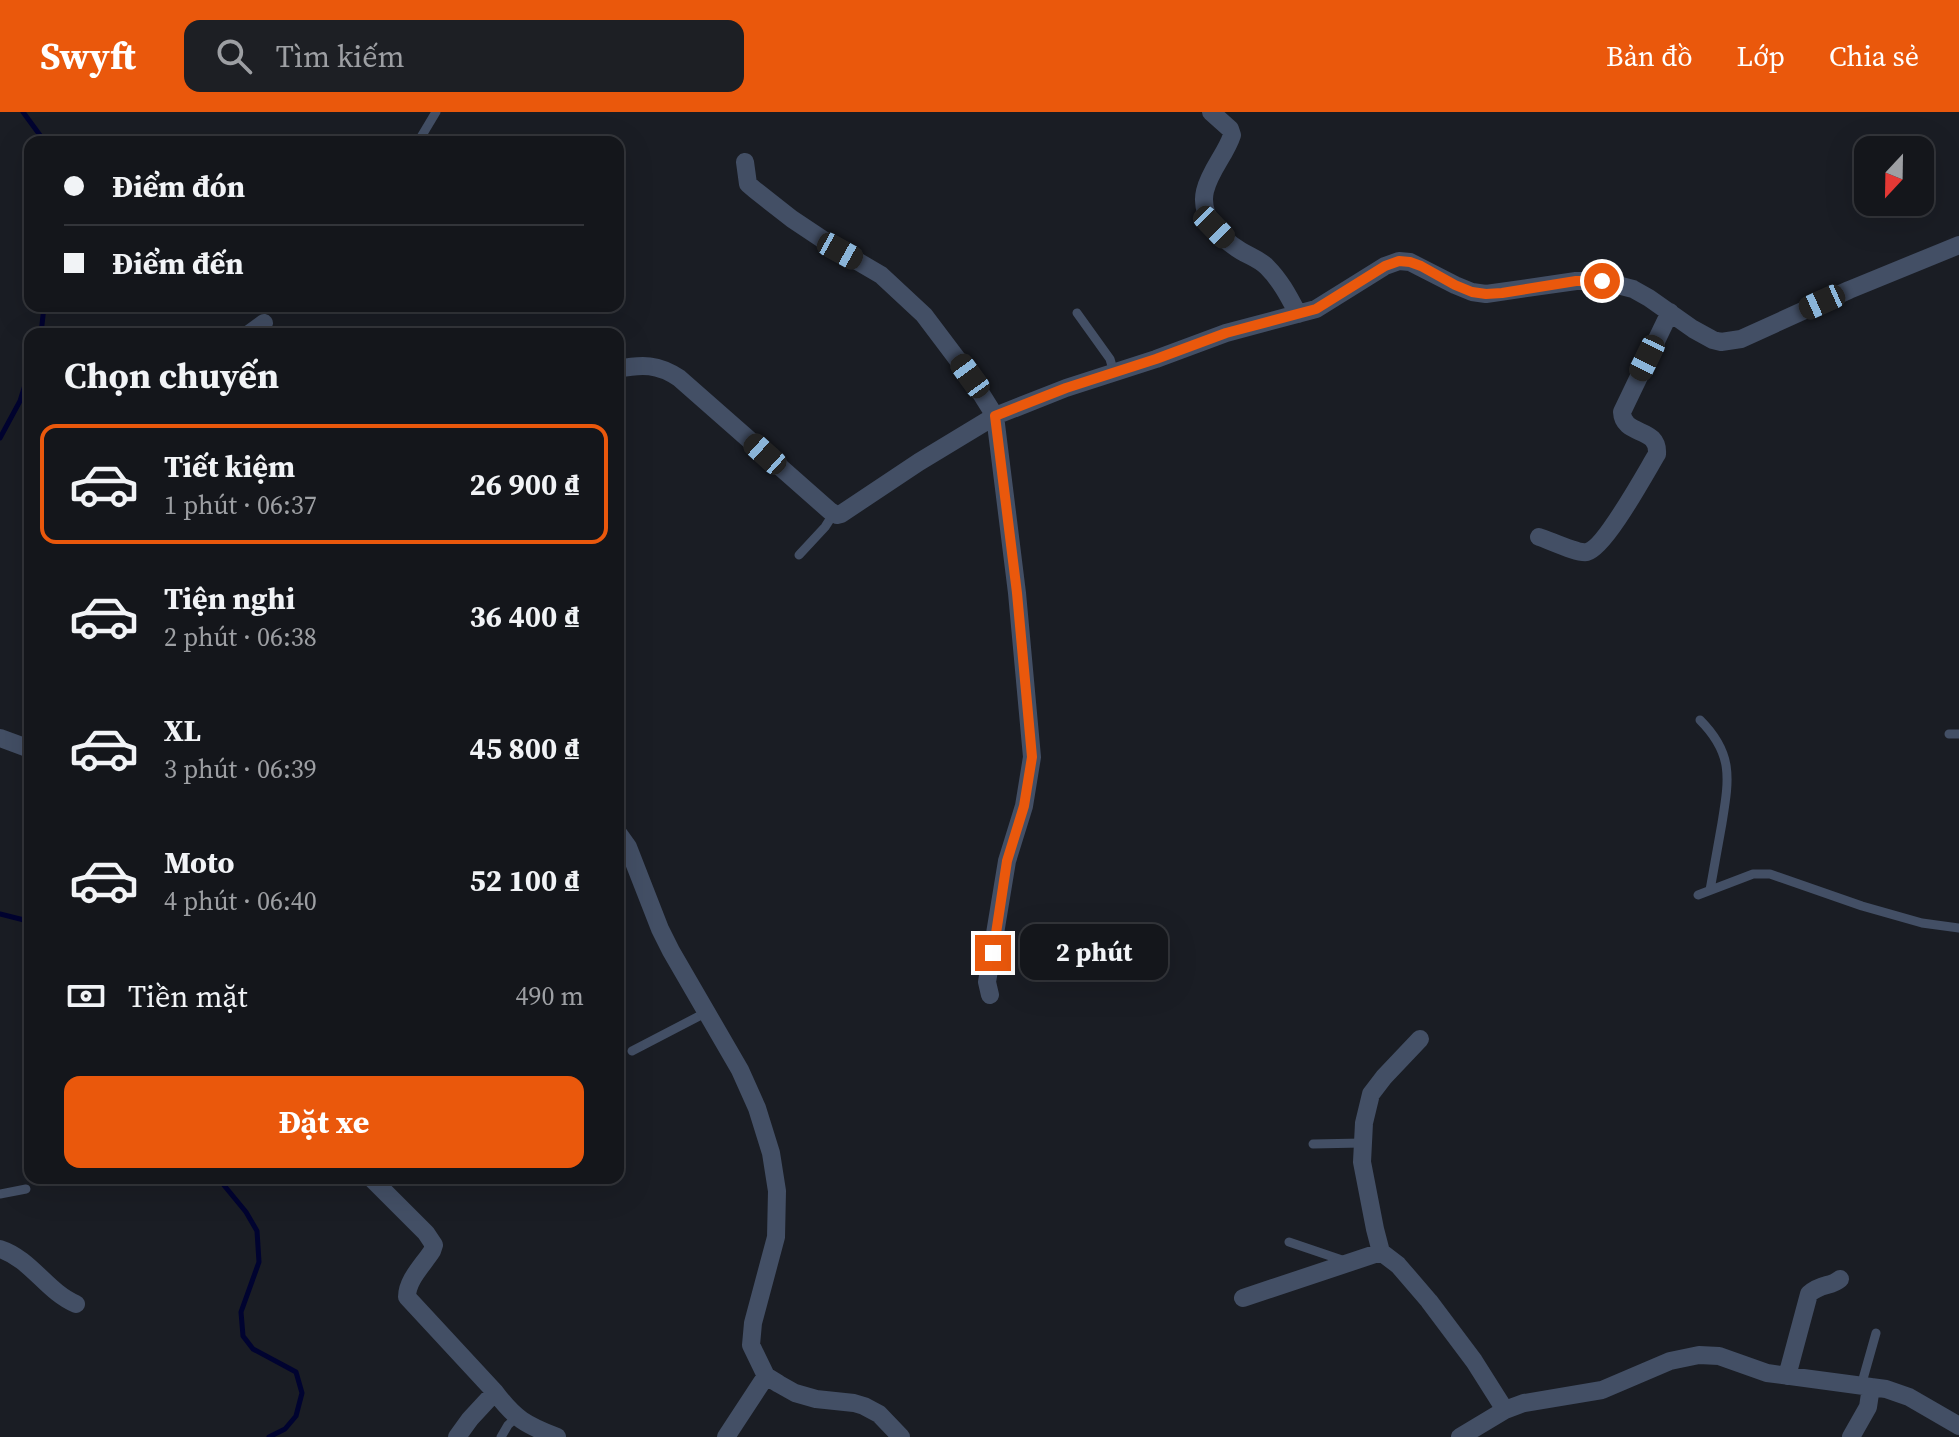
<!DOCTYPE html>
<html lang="vi">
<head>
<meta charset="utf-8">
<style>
	body { margin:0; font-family:"Source Serif 4",serif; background:#1d1f24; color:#f1f3f6; height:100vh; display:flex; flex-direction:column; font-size:30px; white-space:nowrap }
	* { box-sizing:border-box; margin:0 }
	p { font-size:26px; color:#9d9fa3 }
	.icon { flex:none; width:44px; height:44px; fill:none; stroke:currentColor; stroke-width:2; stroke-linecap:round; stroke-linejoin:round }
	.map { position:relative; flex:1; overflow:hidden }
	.drawer { position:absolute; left:24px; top:216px; width:600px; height:856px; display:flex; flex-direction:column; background:#14161b; border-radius:16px; box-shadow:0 8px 32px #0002,0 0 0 2px #33353a }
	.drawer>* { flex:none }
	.hud { position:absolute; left:24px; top:24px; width:600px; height:176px; border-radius:16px; box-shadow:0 8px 32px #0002,0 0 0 2px #33353a; display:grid; align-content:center; height:176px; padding:0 40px; background:#14161b }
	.needle { width:52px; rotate:202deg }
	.tools { position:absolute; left:1854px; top:24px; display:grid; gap:16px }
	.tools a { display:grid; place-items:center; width:80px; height:80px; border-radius:16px; background:#14161b; box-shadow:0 8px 32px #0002,0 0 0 2px #33353a; font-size:40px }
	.end { position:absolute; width:36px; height:36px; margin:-18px; border:10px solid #ea580c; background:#fff; box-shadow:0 0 0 4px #fff }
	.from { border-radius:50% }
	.bubble { position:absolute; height:56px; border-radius:16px; background:#14161b; box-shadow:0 8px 32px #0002,0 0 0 2px #33353a; font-size:26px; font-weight:700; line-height:56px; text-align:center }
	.car { position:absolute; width:24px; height:48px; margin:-24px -12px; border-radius:10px; box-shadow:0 0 6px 2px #0007; background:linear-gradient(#222 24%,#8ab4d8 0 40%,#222 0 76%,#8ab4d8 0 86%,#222 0) }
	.hud b { display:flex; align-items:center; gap:28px; height:76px; font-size:30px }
	.hud b+b { border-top:2px solid #33353a }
	.hud i { width:20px; height:20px; background:#f1f3f6 }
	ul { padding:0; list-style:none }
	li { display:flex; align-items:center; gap:24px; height:120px; margin:0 16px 12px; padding:0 24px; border:4px solid transparent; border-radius:16px }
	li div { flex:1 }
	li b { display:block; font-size:30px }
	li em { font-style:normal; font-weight:700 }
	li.selected { border-color:#ea580c }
	li>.icon { width:72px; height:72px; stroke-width:1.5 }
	h2 { padding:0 40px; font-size:36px; line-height:96px }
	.pay { display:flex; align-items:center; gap:20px; height:88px; padding:0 40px; font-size:30px }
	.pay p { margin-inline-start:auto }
	.primary-button { display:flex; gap:16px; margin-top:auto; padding:16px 40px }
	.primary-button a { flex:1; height:92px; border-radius:16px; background:#ea580c; color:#fff; font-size:32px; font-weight:700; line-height:92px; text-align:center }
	header { display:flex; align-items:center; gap:48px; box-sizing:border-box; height:112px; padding:0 40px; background:#ea580c; color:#fff }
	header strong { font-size:38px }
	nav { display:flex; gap:44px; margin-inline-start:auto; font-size:28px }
	.search { width:560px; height:72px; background:#1d1f24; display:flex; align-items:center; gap:20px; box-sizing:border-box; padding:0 28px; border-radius:16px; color:#9d9fa3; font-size:30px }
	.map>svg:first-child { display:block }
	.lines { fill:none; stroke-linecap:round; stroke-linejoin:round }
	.stream { stroke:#000330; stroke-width:5 }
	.service { stroke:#434f65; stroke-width:9 }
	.minor { stroke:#434f65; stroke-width:18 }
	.route { stroke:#ea580c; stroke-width:10 }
</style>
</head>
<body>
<header>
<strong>Swyft</strong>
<div class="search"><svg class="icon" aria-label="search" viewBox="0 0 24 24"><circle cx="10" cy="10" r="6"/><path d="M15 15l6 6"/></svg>Tìm kiếm</div>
<nav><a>Bản đồ</a><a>Lớp</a><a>Chia sẻ</a></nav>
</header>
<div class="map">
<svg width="1959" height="1325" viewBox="0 0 1959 1325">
	<rect width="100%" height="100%" fill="#1a1d24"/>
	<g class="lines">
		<path class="stream" d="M23,0L45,30
			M41,222L44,194
			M0,326L20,289L30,257
			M0,802L24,808H30
			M218,1066L246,1100L257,1119L259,1150L241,1200L243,1224L253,1237L296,1260L302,1281L296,1304L285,1317L269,1325"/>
		<path class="service" d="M418,30L436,0
			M1077,201L1110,247L1114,261
			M799,443L825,415L834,401
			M1700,608C1734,642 1729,667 1722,711C1718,733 1714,756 1710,778
			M1949,622H1959
			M1698,783L1753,762H1770L1862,794L1922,811L1959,816
			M632,939L707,900
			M1313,1032L1362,1031
			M0,1082L26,1077
			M1289,1130L1345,1149
			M1861,1274L1876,1221
			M501,1325L508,1313L517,1305"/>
		<path class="minor" d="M1211,0L1230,17L1232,23C1226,42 1210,58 1205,79C1199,104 1221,127 1241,139C1251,145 1259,147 1267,155C1281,169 1289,185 1298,202
			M745,50L748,72L755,78L792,107L840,139L881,163L924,203L970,264L995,304L1017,481L1032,645L1024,694L1007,749L987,870L990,883
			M249,222L264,211
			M618,257C642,252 658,252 679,266L830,399L837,403L841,402L919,350L995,304L1066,276L1156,247L1226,221L1316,197L1385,154L1399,149L1410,150L1455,173L1472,180L1486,182L1576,169H1602L1633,177L1649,186L1693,217L1713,228L1721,230L1741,227L1849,178L1959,133
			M1539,425C1549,428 1578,442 1587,440C1605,436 1646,360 1657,342C1659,314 1623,325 1622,300L1670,200
			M0,626L30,637
			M618,721L628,735L660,817L671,839L740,958L757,996L771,1041L777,1079L776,1125L753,1211L751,1233L766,1264L779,1272L795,1281L816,1287L854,1291L864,1294L879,1302L901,1325
			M1420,927L1384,965L1371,982L1364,1011L1362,1050L1375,1117L1381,1140L1398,1153L1429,1189L1474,1249L1505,1298
			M371,1066L426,1121L434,1133L432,1139C423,1153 407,1168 407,1185L495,1280C515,1307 526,1313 557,1325
			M0,1137C31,1147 47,1180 76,1192
			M1243,1186L1381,1140
			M1787,1264L1809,1182C1821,1171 1831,1175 1840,1167
			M457,1325L470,1307L495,1280
			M726,1325L766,1264
			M1460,1325L1505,1298L1524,1291L1602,1278L1670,1249L1699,1243L1719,1244L1767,1261L1886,1277L1909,1285L1959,1314
			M1851,1325L1868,1295L1871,1275"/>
	</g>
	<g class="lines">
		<path class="route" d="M993,841L1007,749L1024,694L1032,645L1017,481L995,304L1066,276L1156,247L1226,221L1316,197L1385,154L1399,149L1410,150L1421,154L1455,173L1472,180L1486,182L1502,181L1576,169H1602"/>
	</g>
</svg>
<div class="tools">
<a><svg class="needle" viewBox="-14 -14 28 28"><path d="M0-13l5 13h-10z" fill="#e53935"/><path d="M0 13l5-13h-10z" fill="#9d9fa3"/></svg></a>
</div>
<i class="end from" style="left:1602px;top:169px"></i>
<i class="end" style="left:993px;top:841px"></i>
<div class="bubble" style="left:1020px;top:812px;width:148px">2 phút</div>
<i class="car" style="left:1214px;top:115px;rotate:136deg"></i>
<i class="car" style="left:840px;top:139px;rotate:119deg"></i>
<i class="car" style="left:1822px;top:190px;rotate:246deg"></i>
<i class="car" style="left:1647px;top:246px;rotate:206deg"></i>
<i class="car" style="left:970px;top:264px;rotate:324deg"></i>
<i class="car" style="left:765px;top:342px;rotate:312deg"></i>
<div class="hud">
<b><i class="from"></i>Điểm đón</b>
<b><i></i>Điểm đến</b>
</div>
<section class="drawer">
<h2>Chọn chuyến</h2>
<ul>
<li class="selected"><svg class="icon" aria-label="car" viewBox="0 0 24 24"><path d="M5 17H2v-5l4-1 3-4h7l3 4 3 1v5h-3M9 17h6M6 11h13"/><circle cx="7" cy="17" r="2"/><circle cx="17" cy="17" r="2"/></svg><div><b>Tiết kiệm</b><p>1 phút · 06:37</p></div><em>26 900 ₫</em></li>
<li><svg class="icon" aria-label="car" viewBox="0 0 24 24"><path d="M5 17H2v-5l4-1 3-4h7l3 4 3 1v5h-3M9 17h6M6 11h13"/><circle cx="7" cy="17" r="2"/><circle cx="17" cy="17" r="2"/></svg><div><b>Tiện nghi</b><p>2 phút · 06:38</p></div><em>36 400 ₫</em></li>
<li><svg class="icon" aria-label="car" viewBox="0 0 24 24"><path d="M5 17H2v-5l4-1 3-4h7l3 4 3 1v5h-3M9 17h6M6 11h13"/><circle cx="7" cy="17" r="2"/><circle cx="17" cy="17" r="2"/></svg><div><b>XL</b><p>3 phút · 06:39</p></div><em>45 800 ₫</em></li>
<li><svg class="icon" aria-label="car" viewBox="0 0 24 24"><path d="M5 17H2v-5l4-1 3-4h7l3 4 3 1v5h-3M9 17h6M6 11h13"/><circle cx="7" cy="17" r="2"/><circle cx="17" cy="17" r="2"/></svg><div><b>Moto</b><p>4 phút · 06:40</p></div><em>52 100 ₫</em></li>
</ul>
<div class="pay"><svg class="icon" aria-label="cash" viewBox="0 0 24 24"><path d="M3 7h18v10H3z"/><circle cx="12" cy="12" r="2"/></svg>Tiền mặt<p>490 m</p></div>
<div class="primary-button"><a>Đặt xe</a></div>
</section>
</div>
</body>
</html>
